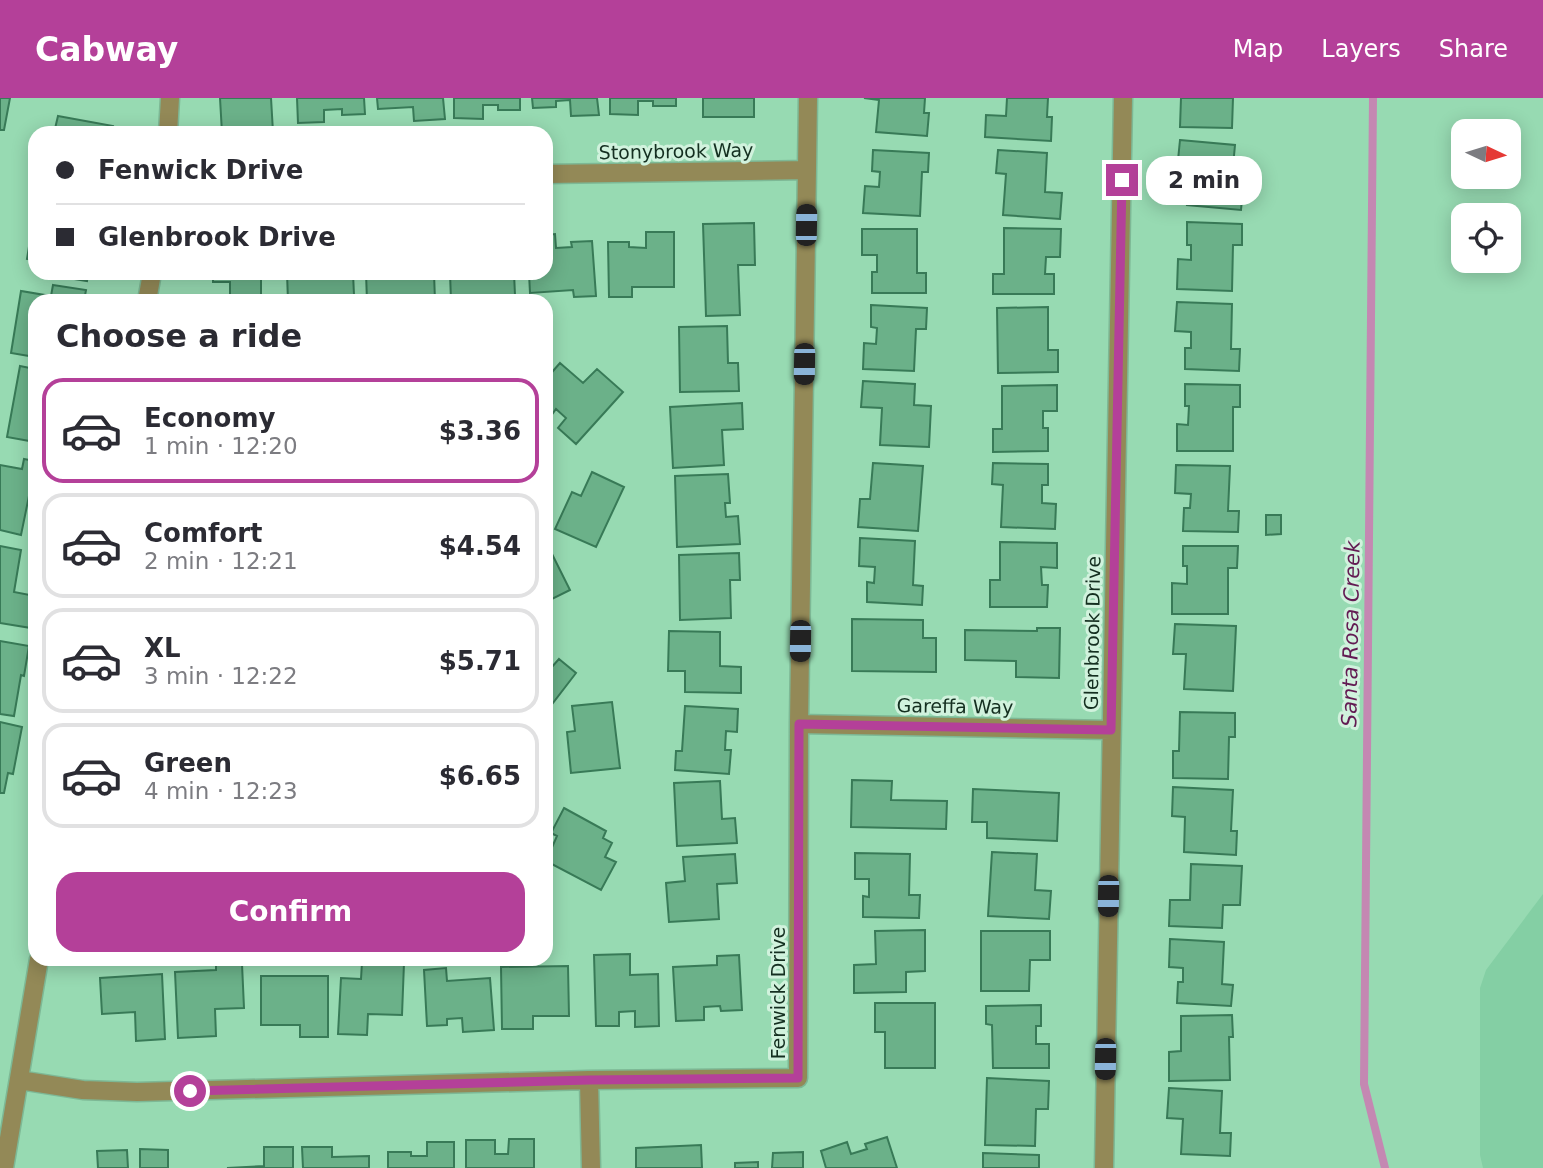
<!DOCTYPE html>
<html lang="en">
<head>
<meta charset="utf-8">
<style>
	body { margin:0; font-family:"DejaVu Sans",sans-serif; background:#f7f7f7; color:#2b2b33; height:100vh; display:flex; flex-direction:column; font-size:26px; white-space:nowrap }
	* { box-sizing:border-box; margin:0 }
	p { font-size:23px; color:#7c7c81 }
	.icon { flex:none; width:38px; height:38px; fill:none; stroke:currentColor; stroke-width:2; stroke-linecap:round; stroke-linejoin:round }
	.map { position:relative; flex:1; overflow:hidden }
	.panel { position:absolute; left:28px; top:196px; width:525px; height:672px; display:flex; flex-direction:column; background:#fff; border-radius:21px; box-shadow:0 4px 18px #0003 }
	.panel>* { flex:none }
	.banner { position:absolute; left:28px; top:28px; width:525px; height:154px; border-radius:21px; box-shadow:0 4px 18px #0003; display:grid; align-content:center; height:154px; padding:0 28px; background:#fff }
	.needle { width:46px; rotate:94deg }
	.tools { position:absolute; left:1451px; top:21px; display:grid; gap:14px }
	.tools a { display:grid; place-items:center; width:70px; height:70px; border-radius:14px; background:#fff; box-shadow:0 4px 18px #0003; font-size:35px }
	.end { position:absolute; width:32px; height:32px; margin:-16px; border:9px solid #b44099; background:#fff; box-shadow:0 0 0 4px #fff }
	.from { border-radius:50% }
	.bubble { position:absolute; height:49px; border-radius:21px; background:#fff; box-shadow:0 4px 18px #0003; font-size:23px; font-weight:700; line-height:49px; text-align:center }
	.car { position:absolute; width:21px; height:42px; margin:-21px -10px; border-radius:9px; box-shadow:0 0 5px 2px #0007; background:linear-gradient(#222 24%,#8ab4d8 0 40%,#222 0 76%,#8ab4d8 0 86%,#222 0) }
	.banner b { display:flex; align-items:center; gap:24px; height:66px; font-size:26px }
	.banner b+b { border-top:2px solid #e1e1e2 }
	.banner i { width:18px; height:18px; background:#2b2b33 }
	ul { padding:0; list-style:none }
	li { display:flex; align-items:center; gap:21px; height:105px; margin:0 14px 10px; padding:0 14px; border:4px solid #e1e1e2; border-radius:21px }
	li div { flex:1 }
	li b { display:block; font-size:26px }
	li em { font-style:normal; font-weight:700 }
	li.on { border-color:#b44099 }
	li>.icon { width:63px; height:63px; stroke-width:1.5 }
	h2 { padding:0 28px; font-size:32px; line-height:84px }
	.action { display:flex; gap:14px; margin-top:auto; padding:14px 28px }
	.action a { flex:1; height:80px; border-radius:21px; background:#b44099; color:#fff; font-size:28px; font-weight:700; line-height:80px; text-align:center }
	header { display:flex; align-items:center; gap:42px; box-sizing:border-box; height:98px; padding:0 35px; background:#b44099; color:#fff }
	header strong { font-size:33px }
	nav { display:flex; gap:38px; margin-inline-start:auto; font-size:24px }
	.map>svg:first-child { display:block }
	.built { fill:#84cfa4 }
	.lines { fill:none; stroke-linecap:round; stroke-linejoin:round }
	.stream { stroke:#c488b2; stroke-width:8 }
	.building { fill:#6bb189; stroke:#387a57; stroke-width:2 }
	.street-casing { stroke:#7db895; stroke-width:21 }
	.street { stroke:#938957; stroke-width:18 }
	.route { stroke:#b44099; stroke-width:9 }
	.labels { text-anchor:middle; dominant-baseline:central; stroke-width:6; stroke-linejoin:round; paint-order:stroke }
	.street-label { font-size:19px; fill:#142f20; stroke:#d1f2dd }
	.water-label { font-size:21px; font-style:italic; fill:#631b53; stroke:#d1f2dd }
</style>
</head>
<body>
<header>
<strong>Cabway</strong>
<nav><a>Map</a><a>Layers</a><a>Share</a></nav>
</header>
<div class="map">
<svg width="1543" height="1070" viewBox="0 0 1543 1070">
	<rect width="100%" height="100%" fill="#97dab2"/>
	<path class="built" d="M1543,796V1070H1483L1480,1057V890L1486,872Z"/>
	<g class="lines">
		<path class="stream" d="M1373,0L1364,986L1385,1070"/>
	</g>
	<path class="building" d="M0,0H10L4,32H0Z
		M220,0H271L273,34L222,35Z
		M297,0H364L365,16L342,17V11L324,12V24L298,25Z
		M377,0H443L445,21L414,23L413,9L378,11Z
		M454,0H520V12H498V7H483V21L454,20Z
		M532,0H597L599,17L571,18L570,2L556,3V9L533,10Z
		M610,0H676V8H653V3H638V17L610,16Z
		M703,0H754V19H703Z
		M864,0H925L924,15H929L927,38L876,34L879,2Z
		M1007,0H1048L1047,19H1052L1051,43L985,39L986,17L1006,18Z
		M1181,0H1233L1232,30L1180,29Z
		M58,18L113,28L112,35H54Z
		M1180,42L1235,47L1231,90H1243L1241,112L1187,107L1189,89H1193L1194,73L1177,72Z
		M873,52L929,55L928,74H922L920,118L863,115L865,88L879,89L880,74L872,73Z
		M998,52L1047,55L1045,94L1062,95L1060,121L1003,117L1006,76L996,75Z
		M35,111V162L27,161Z
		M1187,124L1242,126V147H1233L1232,193L1177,191L1178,161L1191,162V147H1187Z
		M754,125L755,167H738L740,217L706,218L703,126Z
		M1004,130L1061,131L1060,159H1046L1045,176H1054V196H993V176H1004Z
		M862,131H917V175H926V195H872V174H877V157H862Z
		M646,134H674V189H632V199H609L608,144H629V149L646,150Z
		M555,136L556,150L572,149L571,144L592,143L596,198L574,199L573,192L530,195L529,175H546V137Z
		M55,175H88L87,183L55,178Z
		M213,175H261V203H230V184H213Z
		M287,175H353L354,197L309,199L310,203H288Z
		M366,175H434L435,203H413V197L387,198V203H367Z
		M450,175H514L515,197L477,198V202H451Z
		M53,187L86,192L84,203H35V259L11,255L21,193L51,198Z
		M1177,204L1232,206L1231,251H1240L1239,273L1185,271V250H1191V234L1175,233Z
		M871,207L927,210L926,231H916L914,273L863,271L864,245L876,246L877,230L871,229Z
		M1048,209V252H1058V274L998,275L997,210Z
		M727,228L728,265H738L739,293L680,294L679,229Z
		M560,265L583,285L597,271L623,294L576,346L558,330L566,320L556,311L548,322L546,320V281Z
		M20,268L35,271V344L7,339Z
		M863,283L915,286L914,307L931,308L929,349L880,347L882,310L861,309Z
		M1185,286L1240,287V309H1233V353H1177V326L1188,327L1189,308H1185Z
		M1057,287V313H1043V330H1048V353L993,354V331H1002V288Z
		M742,305L743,331L722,332L724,367L673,370L670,309Z
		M24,361L35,363V394L30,393L21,437L0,432V367L22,371Z
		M873,365L923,368L918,433L858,429L860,401H870Z
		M993,365L1048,366V387H1042V405L1056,406L1055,431L1001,429L1003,387L992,386Z
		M1176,367L1230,368L1228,413H1239L1238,434L1183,433L1184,410H1190L1191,396L1175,395Z
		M592,374L624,389L596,449L555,431L572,394L581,398Z
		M728,376L730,405H725L726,419L738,418L740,446L677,449L675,378Z
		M1266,417H1281V436L1266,437Z
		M860,440L915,443L913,487L923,488L922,507L867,504V484L874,485L875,469L859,468Z
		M1000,444L1057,445V470L1041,469L1042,487H1048L1047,509H990V482H1000Z
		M0,448L21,452L14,494L35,498L31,530L0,525Z
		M548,448L570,492L546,504V449Z
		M1183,448H1238L1237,470H1228V516H1172V485L1187,486V468H1183Z
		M739,455L740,482H730L731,520L680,522L679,457Z
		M852,521L923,522V540H936V574L852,573Z
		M1175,526L1236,528L1233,593L1184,591L1186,556H1173Z
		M1037,530H1060L1059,580L1016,579V563L965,562V532L1037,533Z
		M669,533L720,534V568L741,569V595L685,594V573H668Z
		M0,543L29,548L24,578L21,577L14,618L0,616Z
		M559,561L576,575L546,614V567L551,570Z
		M612,604L620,670L571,675L567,634L575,633L572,608Z
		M685,608L738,611L737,634L726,633L725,652H731L729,676L675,672L676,653H682Z
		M1180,614L1235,615V639H1229L1228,681L1173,680V653H1179Z
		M0,624L22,629L13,676L8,675L4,695H0Z
		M852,682L892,683L891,702L947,703L946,731L851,729Z
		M720,683L722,721L735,720L737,745L677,748L674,685Z
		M1173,689L1233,692L1231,733H1237L1236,757L1184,754L1185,719L1172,718Z
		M973,691L1059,695L1057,743L987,740V724H972Z
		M564,710L606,733L603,740L612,745L605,759L616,764L601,792L546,763L557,738L551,735Z
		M992,754L1037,756L1035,792L1051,793L1049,821L988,818Z
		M855,755L910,756L909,797H920L919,820L863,819V798L869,799V781H855Z
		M735,756L737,785L717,786L719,821L669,824L666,785L685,783L683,759Z
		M1191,766L1242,768L1240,807H1223L1222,830L1169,828L1170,802H1190Z
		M925,832V873L906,874V894L854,895V867L876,866L875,833Z
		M981,833H1050V862H1030L1029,893H981Z
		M1170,841L1224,844L1222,886L1233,887L1231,908L1177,905L1178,884H1183V870L1169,869Z
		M630,856V877L658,876L659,928L635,929V913L619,914V928H596L594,857Z
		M739,857L742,912L721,913L720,908L704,909V922L676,923L673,869L717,867V858Z
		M362,864L404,865L402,917L368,916L367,937L338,936L341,880L361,881Z
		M242,866L244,910L215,911L216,938L178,940L175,874L216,872V867Z
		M568,868L569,918H533V931H502L501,869Z
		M446,870L447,883L490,880L494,932L463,934L462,920L447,921V927L427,928L424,872Z
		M162,876L165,941L136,943L135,914L102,916L100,880Z
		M261,878H328V939H300V927H261Z
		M875,905H935V970H885V934H875Z
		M1041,907V928H1036V946H1049V970H993L992,927L986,926V908Z
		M1232,917L1233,939H1229L1230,982L1169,983V954L1181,953V918Z
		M987,980L1049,983L1048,1011H1036L1035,1048L985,1047Z
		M1169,990L1222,993L1220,1035H1231L1230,1058L1181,1056L1183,1021L1167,1020Z
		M887,1039L897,1070H826L821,1053L847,1044L851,1056L867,1051L865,1046Z
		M509,1041H534V1070H466V1042H495V1056H508Z
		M427,1044H454V1070H388V1054H411V1058H427Z
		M701,1047L702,1070H636V1050Z
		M264,1049H293V1070H227L264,1068Z
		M302,1049H332V1059L369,1058V1070H303Z
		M140,1051L168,1052V1070H140Z
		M127,1052L128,1070H98L97,1053Z
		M803,1054V1070H772L773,1055Z
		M983,1055L1039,1057V1070H983Z
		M758,1064V1070H735V1065Z"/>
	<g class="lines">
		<g class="street-casing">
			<path id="street" d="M168,35L170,0
				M546,76L807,72
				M147,203L152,175
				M799,626L1111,632
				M19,982L83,992L137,994L589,982L798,980L799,626L808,0
				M589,982L591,1070
				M4,1070L39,861
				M1104,1070L1123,0"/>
		</g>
		<use href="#street" class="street"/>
	</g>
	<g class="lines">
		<path class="route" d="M190,993L589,982L798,980L799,626L1111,632L1122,82"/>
	</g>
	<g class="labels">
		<g class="street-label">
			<text transform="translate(676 53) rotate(-1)">Stonybrook Way</text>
			<text transform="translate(1092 535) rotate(-89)">Glenbrook Drive</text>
			<text transform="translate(955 608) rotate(1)">Gareffa Way</text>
			<text transform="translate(778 895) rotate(-90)">Fenwick Drive</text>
		</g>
		<g class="water-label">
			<text transform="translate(1351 536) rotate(-89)">Santa Rosa Creek</text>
		</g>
	</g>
</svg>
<div class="tools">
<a><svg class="needle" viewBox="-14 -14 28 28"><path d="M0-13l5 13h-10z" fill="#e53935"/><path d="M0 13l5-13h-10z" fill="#7c7c81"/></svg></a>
<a><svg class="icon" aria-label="locate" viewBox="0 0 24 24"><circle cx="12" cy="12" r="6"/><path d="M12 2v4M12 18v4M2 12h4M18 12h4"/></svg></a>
</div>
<i class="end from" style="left:190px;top:993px"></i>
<i class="end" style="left:1122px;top:82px"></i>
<div class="bubble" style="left:1146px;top:58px;width:116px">2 min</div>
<i class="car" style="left:806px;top:127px;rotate:1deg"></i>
<i class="car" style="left:804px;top:266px;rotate:181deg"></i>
<i class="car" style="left:800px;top:543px;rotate:181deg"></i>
<i class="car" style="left:1108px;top:798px;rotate:181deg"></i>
<i class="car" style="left:1105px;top:961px;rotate:181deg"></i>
<div class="banner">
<b><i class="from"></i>Fenwick Drive</b>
<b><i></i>Glenbrook Drive</b>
</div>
<section class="panel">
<h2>Choose a ride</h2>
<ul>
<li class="on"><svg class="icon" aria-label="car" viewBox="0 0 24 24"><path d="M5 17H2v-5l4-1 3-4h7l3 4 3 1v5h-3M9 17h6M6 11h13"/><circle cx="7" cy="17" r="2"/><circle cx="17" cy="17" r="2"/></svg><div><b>Economy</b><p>1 min · 12:20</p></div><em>$3.36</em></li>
<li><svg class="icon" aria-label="car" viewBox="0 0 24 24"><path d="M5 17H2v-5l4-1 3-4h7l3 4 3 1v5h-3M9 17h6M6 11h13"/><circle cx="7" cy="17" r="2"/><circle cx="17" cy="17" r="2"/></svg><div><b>Comfort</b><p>2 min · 12:21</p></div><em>$4.54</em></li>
<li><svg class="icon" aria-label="car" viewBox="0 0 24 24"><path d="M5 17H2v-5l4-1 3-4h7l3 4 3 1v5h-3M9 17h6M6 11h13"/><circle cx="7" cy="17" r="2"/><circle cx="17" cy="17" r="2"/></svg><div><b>XL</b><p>3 min · 12:22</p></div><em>$5.71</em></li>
<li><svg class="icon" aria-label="car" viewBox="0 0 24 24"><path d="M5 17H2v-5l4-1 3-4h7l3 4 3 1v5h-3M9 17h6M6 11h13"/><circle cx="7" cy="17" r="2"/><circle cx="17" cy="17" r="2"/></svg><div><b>Green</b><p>4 min · 12:23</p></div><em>$6.65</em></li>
</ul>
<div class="action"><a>Confirm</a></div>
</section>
</div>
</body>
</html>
